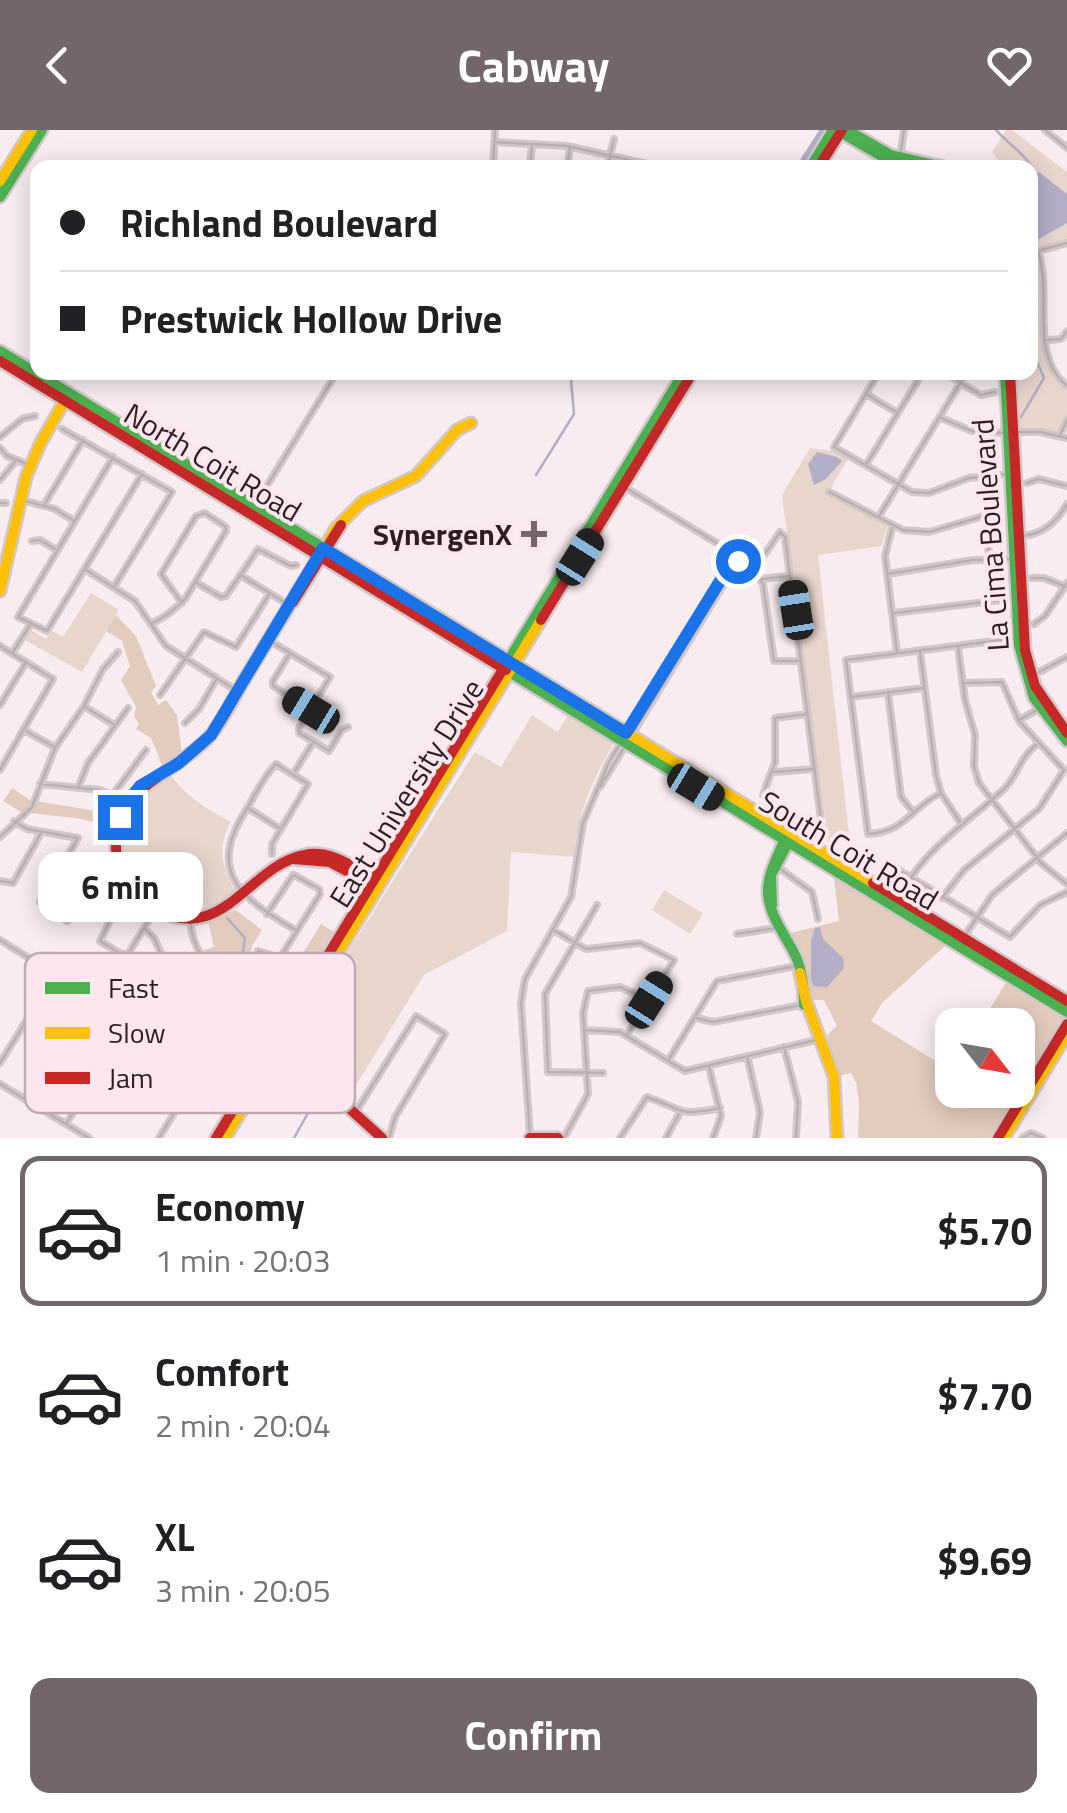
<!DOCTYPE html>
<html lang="en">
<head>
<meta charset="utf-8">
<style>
	body { margin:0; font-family:"Titillium Web",sans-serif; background:#f6f6f6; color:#202124; height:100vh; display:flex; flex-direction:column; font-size:38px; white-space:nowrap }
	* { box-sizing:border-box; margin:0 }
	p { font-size:32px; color:#757577 }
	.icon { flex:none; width:55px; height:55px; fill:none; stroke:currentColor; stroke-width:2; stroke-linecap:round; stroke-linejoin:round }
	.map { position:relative; height:1008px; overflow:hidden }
	.sheet { display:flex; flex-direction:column; background:#fff; flex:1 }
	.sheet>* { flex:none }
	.hud { position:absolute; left:30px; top:30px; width:1008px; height:220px; border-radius:20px; box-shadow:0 5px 25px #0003; display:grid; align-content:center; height:220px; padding:0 30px; background:#fff }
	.needle { width:65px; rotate:121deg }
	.controls { position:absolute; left:935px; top:878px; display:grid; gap:20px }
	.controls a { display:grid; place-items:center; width:100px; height:100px; border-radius:20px; background:#fff; box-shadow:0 5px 25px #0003; font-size:50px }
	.end { position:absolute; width:45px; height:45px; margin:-22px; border:12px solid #1a73e8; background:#fff; box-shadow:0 0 0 5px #fff }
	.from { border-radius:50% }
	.bubble { position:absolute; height:70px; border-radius:20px; background:#fff; box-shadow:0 5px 25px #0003; font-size:32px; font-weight:700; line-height:70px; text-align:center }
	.car { position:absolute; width:30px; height:60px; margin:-30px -15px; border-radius:12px; box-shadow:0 0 8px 2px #0007; background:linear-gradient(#222 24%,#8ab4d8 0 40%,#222 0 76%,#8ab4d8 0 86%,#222 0) }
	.hud b { display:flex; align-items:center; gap:35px; height:95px; font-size:38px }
	.hud b+b { border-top:2px solid #e0e0e0 }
	.hud i { width:25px; height:25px; background:#202124 }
	ul { padding:18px 0 0; list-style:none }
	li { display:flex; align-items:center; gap:30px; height:150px; margin:0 20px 15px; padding:0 10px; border:5px solid transparent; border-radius:20px }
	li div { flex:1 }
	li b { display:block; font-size:38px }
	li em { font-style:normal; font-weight:700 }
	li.on { border-color:#73666b }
	li>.icon { width:90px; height:90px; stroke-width:1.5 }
	.button { display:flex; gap:20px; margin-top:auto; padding:20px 30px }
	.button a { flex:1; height:115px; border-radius:20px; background:#73666b; color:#fff; font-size:40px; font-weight:700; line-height:115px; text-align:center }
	header { display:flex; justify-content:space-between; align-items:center; height:130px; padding:0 30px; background:#73666b; color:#fff; font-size:45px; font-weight:700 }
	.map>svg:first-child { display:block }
	.green { fill:#e8d6cd }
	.forest { fill:#e3ccbe }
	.water { fill:#b3adc7 }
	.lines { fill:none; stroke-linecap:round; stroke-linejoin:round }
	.stream { stroke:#b3adc7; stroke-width:2.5 }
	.river { stroke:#b3adc7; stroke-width:6 }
	.street-casing { stroke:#d2c8cc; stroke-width:8 }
	.fast-casing { stroke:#d2c8cc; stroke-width:15 }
	.slow-casing { stroke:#d2c8cc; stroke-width:15 }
	.jam-casing { stroke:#d2c8cc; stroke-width:15 }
	.street { stroke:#bcb0af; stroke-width:2.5 }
	.fast { stroke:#4caf50; stroke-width:10 }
	.slow { stroke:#ffc107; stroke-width:10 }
	.jam { stroke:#c62828; stroke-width:10 }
	.route { stroke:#1a73e8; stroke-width:12 }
	.poi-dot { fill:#73666b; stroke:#fee6ee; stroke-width:4 }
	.labels { text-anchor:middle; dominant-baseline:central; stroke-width:8; stroke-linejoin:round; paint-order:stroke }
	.street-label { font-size:30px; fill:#2c1e23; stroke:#fee6ee }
	.poi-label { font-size:30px; font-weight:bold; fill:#2c1e23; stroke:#fee6ee; text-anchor:end }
	.key { fill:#fee6ee; stroke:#bfaab1; stroke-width:2.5 }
	.key-label { font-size:28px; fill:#2c1e23 }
</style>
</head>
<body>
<header><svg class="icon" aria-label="back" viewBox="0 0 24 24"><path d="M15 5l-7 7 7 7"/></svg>Cabway<svg class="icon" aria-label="heart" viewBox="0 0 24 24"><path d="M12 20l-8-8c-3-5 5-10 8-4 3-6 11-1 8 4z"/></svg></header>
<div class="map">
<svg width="1067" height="1008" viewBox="0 0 1067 1008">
	<rect width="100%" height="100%" fill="#f8ecf0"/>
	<path class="green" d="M1006,0H1012L1067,42V111L1036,121C1048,164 1027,227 1067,258V287L1059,303L1015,298L1013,243L1030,242V38L1004,37L992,22Z
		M810,318L834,321L848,329L829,361L888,396L881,416L818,425L849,705L829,718L782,365Z
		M91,463L119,480L82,542L25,510L31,500L46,509L52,501L63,507Z
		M569,583L614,612C593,650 577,683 574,727L511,722L507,801L424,845L348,968L323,918L338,901L334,892L312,878L475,622L501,637L532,585L558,602Z
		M169,643C185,666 206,679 231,692C216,716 222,743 239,765C233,769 226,775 220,779C149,814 64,703 169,643Z
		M664,760L703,783L690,804L652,780Z"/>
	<path class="forest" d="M116,485L136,506L156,556L151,562L158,575L166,570L177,585L182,624L162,635L151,608L136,599L139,594L134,586L136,577L121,550L130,536L122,511L106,501Z
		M12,658L30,670L115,684L112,697L82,689L21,682L3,671Z
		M834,748L946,815L883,872L871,891L952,941V960H1018V895H980L1007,851L1066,886L990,1008H858L859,972L856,952L851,943L838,946L827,905L837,896L824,870H811L803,827L786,804L839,791Z
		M236,780L262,800L252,816L248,841L278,852L287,849L321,794L334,802L256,928L243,920L266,883L246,871L252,859L217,837L201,821L214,817L208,792Z"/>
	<path class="water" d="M1039,42L1067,64V93L1030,114L1035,98L1030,45Z
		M817,322L837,327L842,331L826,349L814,355L808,334Z
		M820,797L823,809L843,828L844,838L827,857L814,856L811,850V811L815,798Z"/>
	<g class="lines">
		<path class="stream" d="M996,0C1009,15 1026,24 1035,42
			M1030,160V168
			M1030,170L1033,186L1030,201
			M1021,287L1044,248L1030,215
			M536,345L574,284L571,251L576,242
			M227,788L245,808L241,835L248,848L287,863C286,878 275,890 271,904L273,906
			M290,920L299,943V965L310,967L313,974L294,1008"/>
		<path class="river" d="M803,31L823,0"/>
		<g class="street-casing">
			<path id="street" d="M1045,0L1067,18
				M494,12L567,16L665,38
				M900,27L904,0
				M493,38L495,0
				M530,38L532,14
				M567,38L570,18
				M607,38L614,9
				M1038,122C1053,165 1028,224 1067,256
				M1030,123L1067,113
				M1048,210L1061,209L1067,201
				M879,242L834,317L912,362L929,363L969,348L1009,344
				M943,242L981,265L995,262
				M866,264L896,282
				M941,288L972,301L1005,303
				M62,299L172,362L114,457
				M1013,302H1040L1067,308
				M1060,305L1067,290
				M0,307L22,289L35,286
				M0,318L7,326L29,335
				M113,327L18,487L47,501L142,344
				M866,335L923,242
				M0,350L15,332
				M1027,353L1039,349L1067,356
				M626,358L735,424
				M829,362L903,400L929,402L987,385L989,430
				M22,370L55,379L74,391
				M0,373H6
				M44,375L83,310
				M255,375L337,242
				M879,386L967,242
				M892,398L885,426L897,523
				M1022,406C1044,404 1056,392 1067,374
				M32,411L40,410L55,419
				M742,428L758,434
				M86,440L135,471L166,516L237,561
				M888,444L973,430L1015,429
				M240,445L289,475
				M1032,448H1044L1064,456
				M761,449L788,446
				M197,453L221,467L226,466L258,419L291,436L296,435
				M894,483L1002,470
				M151,494C165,487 175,480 185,469L226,401V397L205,383L196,386L161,444L182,473
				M1034,494L1045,486L1067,453
				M270,511L330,547L299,598V603L329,621L342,600L348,597
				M0,516L53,549L0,640
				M958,517L965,570L975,605L974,636L979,653L1042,734L1067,754
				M13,522L30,495
				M920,522L936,645L941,663L960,692
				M290,523L273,551V556L309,579
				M1032,546L1067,527
				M888,562L901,667L913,682
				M160,565L204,502L236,517L270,463
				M852,567L923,558
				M0,575L25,534
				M85,577L113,594
				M1021,589L1040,578
				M185,593L199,579L216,550
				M26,601L54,617
				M295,641L312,614
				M774,642L814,639
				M40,654L100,660L127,672
				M600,657L740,428
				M78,658L88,633L128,578
				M114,663L146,620
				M941,663C911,677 906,702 868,704L846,530L1017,508
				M248,678L279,698
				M798,690L763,665L775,632V588L808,584
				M14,691L27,699L78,708L40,772L67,791L96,747L117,734
				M792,704L799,691L817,702L822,698L785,407L780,402L760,431L758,447L763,454L774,531H800
				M0,707L32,677L55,618L84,576L103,539L118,522
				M272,724V714L308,654L276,634C264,646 255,665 246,680C205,744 243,769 297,801
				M775,735L812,762L818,789
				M892,736L1010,807L1040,775L1067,762
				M910,749C936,711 970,690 1003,660C1018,646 1018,630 1036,615
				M0,751L13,753L41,703
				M93,754L115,780L100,811L121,824H128L154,782
				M942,768L964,740L1039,679L1064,640L1019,591L1002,552L962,553
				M597,775L545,864L548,942L603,943
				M267,784L293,745
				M190,789C192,821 206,835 233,852L217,882
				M145,799L154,808L176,855L237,895H244
				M555,801L586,819L640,813L674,830L627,905
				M737,804L776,798
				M0,810L45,838L49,848L46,859L0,933
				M958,816L992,765L1067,703
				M258,821L280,828L320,764L319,759L294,745
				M697,888L713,892L801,875
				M584,900L620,902L685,941L820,909
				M784,917L798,972L796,1008
				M747,926L760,982L756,1008
				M669,929L717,851L796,836
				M709,937L721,986L713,1008
				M0,954L89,1008
				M355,983L416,886L445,904L395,987L389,1008
				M66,994L124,900L134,893H141L193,923L200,933L198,944L159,1008
				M530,1006L521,873L525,849L571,767L583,693L609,632L736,425
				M564,1008L588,964L583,883L588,861L620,857L649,870
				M620,1008L647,967C685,980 676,987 720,978
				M666,1008L679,984
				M1022,1008L1031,1003L1043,1008"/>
		</g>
		<g class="fast-casing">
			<path id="fast" d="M847,0L891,25L948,38
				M840,2L885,28L935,38
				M810,38L833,0
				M0,67L42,0
				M0,221L403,466
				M1005,242L1019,515L1034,568L1067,611
				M505,536L684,242
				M506,540L1067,882
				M784,711C777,728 767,745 768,764C770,788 787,807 797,829C803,844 804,858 804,875
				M772,775L771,745L789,711"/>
		</g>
		<g class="slow-casing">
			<path id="slow" d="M0,51L32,0
				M323,420L336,398L363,371L416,346L457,300L471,293
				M0,461L26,347L40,314L64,272
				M403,466L873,753
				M800,843L806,871L834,947L837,1008
				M225,1008L541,490
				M1004,1008L1067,904"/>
		</g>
		<g class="jam-casing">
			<path id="jam" d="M818,38L842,0
				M0,231L506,540
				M1010,242L1025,520L1035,556L1067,603
				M323,420C297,463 271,506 244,550C233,568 223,592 208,608C172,646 106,661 117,727C121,747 133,765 150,776C222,820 246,737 304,725C330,719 353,737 374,749
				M293,472L341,395
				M541,490L693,242
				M293,729L330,732L369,753
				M873,753L1067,871
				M290,898L315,915L351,980L382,1008
				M288,904L317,921
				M216,1008L505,536
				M530,1008H558
				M998,1008L1067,894"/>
		</g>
		<use href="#street" class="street"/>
		<use href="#fast" class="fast"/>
		<use href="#slow" class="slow"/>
		<use href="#jam" class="jam"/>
	</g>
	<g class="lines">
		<path class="route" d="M120,687L130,668L140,656L179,633L211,605L323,418L626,603L736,425L740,428L738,431"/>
	</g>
	<path class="poi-dot" d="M529 389h10v10h10v10h-10v10h-10v-10h-10v-10h10z"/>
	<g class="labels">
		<g class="street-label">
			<text transform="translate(213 332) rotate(31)">North Coit Road</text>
			<text transform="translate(990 405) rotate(-94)">La Cima Boulevard</text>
			<text transform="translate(406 663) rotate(-58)">East University Drive</text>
			<text transform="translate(849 720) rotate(31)">South Coit Road</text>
		</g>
		<g class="poi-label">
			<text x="512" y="404">SynergenX</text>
		</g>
	</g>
	<rect x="25" y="823" width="330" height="160" rx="15" class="key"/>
	<rect x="45" y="852" width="45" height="12" fill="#4caf50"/>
	<rect x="45" y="897" width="45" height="12" fill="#ffc107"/>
	<rect x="45" y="942" width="45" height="12" fill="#c62828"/>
	<g class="key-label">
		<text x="108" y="868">Fast</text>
		<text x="108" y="913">Slow</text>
		<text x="108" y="958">Jam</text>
	</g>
</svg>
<div class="controls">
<a><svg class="needle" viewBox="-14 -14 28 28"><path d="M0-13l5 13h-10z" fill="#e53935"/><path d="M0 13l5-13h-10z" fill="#757577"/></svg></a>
</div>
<i class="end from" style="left:738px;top:431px"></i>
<i class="end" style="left:120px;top:687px"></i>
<div class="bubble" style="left:38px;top:722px;width:165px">6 min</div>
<i class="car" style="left:580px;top:427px;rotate:32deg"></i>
<i class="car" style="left:796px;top:480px;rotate:351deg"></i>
<i class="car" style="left:311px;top:580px;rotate:301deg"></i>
<i class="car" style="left:696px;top:657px;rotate:121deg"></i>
<i class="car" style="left:649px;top:870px;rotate:32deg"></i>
<div class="hud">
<b><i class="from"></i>Richland Boulevard</b>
<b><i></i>Prestwick Hollow Drive</b>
</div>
</div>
<section class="sheet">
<ul>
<li class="on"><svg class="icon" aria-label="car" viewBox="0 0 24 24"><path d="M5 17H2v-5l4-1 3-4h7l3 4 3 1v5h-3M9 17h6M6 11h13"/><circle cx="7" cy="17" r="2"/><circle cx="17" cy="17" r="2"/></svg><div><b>Economy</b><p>1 min · 20:03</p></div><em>$5.70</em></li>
<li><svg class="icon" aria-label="car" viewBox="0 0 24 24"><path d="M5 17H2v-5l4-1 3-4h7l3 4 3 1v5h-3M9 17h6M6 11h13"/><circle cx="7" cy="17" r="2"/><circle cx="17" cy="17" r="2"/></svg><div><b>Comfort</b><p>2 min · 20:04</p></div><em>$7.70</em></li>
<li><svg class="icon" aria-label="car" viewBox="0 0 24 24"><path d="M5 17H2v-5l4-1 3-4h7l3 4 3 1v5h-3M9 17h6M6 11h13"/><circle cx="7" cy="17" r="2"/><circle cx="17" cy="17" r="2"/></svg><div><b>XL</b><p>3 min · 20:05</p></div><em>$9.69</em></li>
</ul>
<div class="button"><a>Confirm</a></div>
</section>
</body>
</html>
